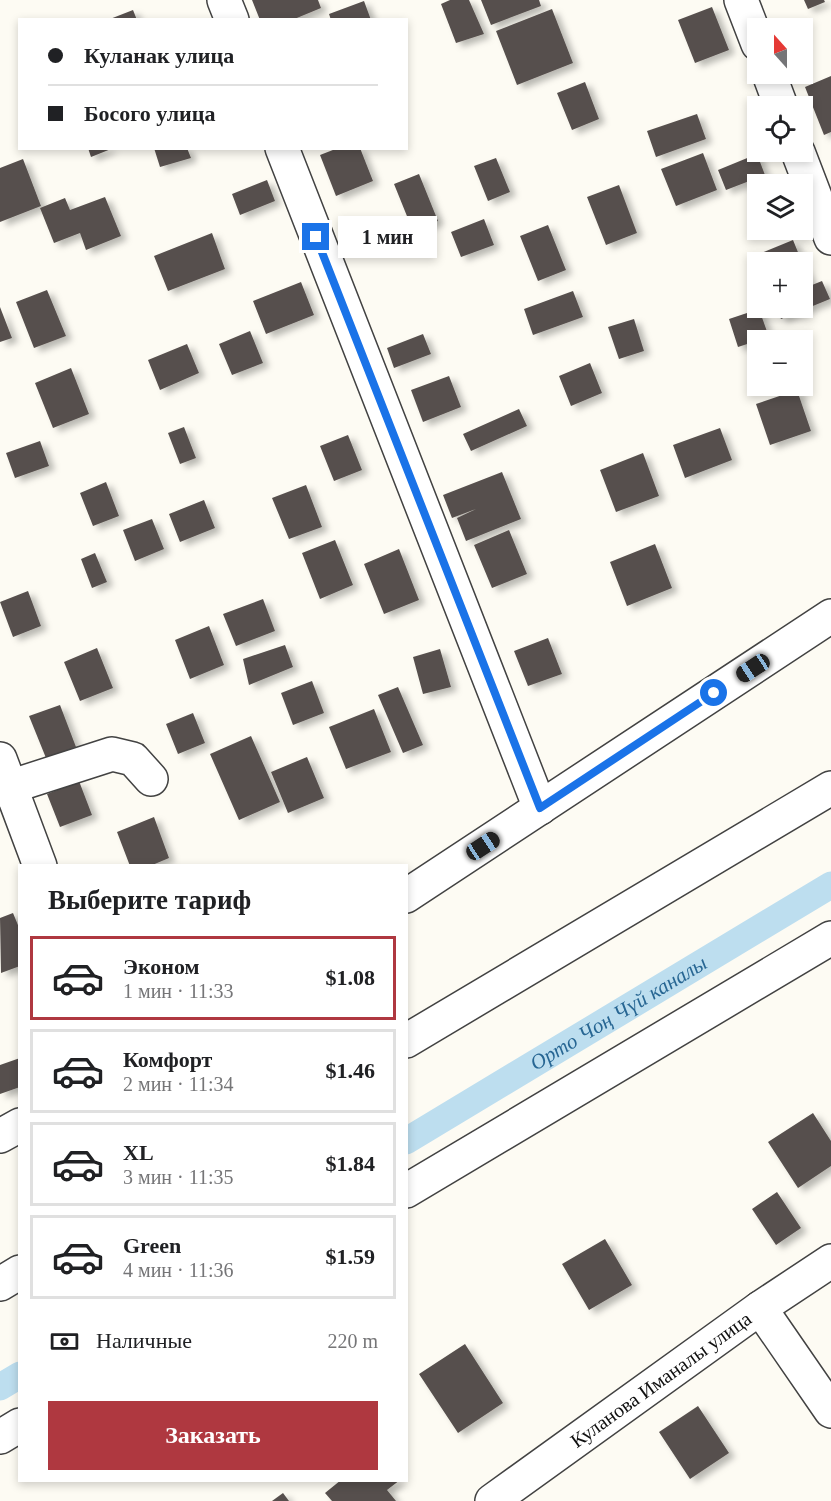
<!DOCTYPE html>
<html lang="ru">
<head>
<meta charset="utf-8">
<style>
	body { margin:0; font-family:Georgia,serif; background:#f6f6f6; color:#202124; height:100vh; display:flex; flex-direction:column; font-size:22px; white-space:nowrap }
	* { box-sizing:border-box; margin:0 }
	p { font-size:20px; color:#757577 }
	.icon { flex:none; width:33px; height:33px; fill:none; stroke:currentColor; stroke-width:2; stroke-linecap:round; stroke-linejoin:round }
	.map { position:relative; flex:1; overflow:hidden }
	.panel { position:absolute; left:18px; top:864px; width:390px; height:618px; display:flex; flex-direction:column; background:#fff; border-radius:0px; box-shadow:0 3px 9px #0003 }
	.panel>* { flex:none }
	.top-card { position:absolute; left:18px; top:18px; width:390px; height:132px; border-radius:0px; box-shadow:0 3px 9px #0003; display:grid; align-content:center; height:132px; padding:0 30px; background:#fff }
	.needle { width:39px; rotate:339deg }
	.buttons { position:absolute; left:747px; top:18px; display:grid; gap:12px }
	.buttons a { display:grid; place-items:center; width:66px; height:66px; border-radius:0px; background:#fff; box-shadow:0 3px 9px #0003; font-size:30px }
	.end { position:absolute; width:27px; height:27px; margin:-14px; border:8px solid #1a73e8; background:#fff; box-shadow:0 0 0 3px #fff }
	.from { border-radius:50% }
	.bubble { position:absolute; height:42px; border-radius:0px; background:#fff; box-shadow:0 3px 9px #0003; font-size:20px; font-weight:600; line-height:42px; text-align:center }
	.car { position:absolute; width:18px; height:36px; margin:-18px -9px; border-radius:8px; box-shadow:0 0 4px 2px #0007; background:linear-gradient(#222 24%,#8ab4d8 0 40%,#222 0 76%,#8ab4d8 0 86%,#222 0) }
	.top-card b { display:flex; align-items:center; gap:21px; height:57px; font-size:22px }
	.top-card b+b { border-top:2px solid #e0e0e0 }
	.top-card i { width:15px; height:15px; background:#202124 }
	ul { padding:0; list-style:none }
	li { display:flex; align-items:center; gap:18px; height:84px; margin:0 12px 9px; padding:0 18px; border:3px solid #e0e0e0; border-radius:0px }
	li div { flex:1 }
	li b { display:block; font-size:22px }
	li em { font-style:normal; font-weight:600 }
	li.active { border-color:#af3840 }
	li>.icon { width:54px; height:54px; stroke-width:1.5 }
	h2 { padding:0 30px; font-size:27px; line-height:72px }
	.pay { display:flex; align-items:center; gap:15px; height:66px; padding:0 30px; font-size:22px }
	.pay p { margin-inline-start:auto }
	.button { display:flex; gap:12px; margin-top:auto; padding:12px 30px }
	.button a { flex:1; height:69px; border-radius:0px; background:#af3840; color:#fff; font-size:24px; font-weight:600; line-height:69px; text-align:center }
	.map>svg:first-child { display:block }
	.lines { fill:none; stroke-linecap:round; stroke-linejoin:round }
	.canal { stroke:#bddeef; stroke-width:27 }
	.building { fill:#57504d; filter:url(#shadow) }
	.minor-casing { stroke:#424242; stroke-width:36 }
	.minor { stroke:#fff; stroke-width:33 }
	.route { stroke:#1a73e8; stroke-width:8 }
	.labels { text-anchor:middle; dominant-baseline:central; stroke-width:6; stroke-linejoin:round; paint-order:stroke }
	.street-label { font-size:20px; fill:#0f0f0f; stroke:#fff }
	.water-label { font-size:21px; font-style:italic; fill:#276693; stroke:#fff }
</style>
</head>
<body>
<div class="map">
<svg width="831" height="1501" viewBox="0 0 831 1501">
	<defs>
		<filter id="shadow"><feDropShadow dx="6" dy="4" stdDeviation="3" flood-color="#0004"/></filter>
	</defs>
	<rect width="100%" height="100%" fill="#fdfbf3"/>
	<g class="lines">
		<g class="canal">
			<path id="s1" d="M406,1141L831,885"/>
			<path d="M0,1387L20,1375"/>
		</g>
	</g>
	<path class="building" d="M252,0H318L321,8L292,20H260Z
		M450,0H469L484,34L456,43L441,4Z
		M481,0H539L541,6L491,25Z
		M804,0H824L825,2L808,9Z
		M364,1L371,20H331L329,14Z
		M712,7L729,50L695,63L678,20Z
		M552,9L573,63L517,85L496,31Z
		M133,10L137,20H110V19Z
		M831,76V132L824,135L805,87Z
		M585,82L599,119L572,130L557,93Z
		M697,114L706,139L656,157L647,131Z
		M88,148H111V149L91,157Z
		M154,148H187L191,158L160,167Z
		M338,148H360L373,181L336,196L320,155Z
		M703,153L717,190L676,206L661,169Z
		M757,154L765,175L726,190L718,170Z
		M496,158L510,192L488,201L474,166Z
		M23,159L41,206L0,222V168Z
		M419,174L438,221L413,231L394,184Z
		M267,180L275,201L240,215L232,194Z
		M619,185L637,233L606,245L587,197Z
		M105,197L121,236L86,250L80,233L54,243L40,208L65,198L70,210Z
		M484,219L494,245L461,257L451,232Z
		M548,225L566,270L538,281L520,236Z
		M212,233L225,269L168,291L154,256Z
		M793,240L802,262H757L754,256Z
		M802,264L812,285L822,281L830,299L781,319L776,308H802Z
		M301,282L314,315L266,334L253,301Z
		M47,290L66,336L34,348L16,302Z
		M573,291L583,317L533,335L524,309Z
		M0,307L12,338L0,342Z
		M759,309L769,337L738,347L729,319Z
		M634,319L644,351L619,359L608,327Z
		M250,331L263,363L232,375L219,344Z
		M423,334L431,354L394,368L387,348Z
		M187,344L199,373L160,390L148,360Z
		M590,363L602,393L571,406L559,376Z
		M71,368L89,414L53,428L35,383Z
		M449,376L461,407L423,422L411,390Z
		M797,390L811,431L770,445L756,404Z
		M519,409L527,426L471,451L463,434Z
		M184,427L196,458L180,464L168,433Z
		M720,428L732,460L685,478L673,445Z
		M348,435L362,470L334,481L320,446Z
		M40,441L49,466L15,478L6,453Z
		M643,453L659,496L616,512L600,470Z
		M502,472L521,519L466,541L457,518L476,509L452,518L443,495Z
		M106,482L119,516L93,526L80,493Z
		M306,485L322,527L289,539L272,498Z
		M204,500L215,528L180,542L169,514Z
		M152,519L164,549L135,561L123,530Z
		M509,530L527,574L492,588L474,545Z
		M335,540L353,585L320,599L302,553Z
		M655,544L672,588L627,606L610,562Z
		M399,549L419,600L384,614L364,564Z
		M95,553L107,582L92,588L81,559Z
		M28,591L41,626L13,637L0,602Z
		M263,599L275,631L236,646L223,614Z
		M209,626L224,665L190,679L175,640Z
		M548,638L562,674L528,686L514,651Z
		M285,645L293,667L249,685L243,659Z
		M97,648L113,688L80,701L64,662Z
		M440,649L451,687L423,694L413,657Z
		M312,681L324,713L293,725L281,693Z
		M398,687L423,745L403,753L378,695Z
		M60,705L76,747L46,758L29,716Z
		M374,709L391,752L346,769L329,727Z
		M193,713L205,743L178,754L166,724Z
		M251,736L280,802L239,820L210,754Z
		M307,757L324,798L288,813L271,772Z
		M79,781L92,815L60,827L47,794Z
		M154,817L169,858L150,866H130L117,832Z
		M13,913L20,930V966L1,973L0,918Z
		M20,1058V1087L0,1094V1065Z
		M813,1113L831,1141V1166L798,1188L768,1142Z
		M777,1192L801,1228L776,1245L752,1209Z
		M605,1239L632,1285L589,1310L562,1264Z
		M465,1344L503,1403L458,1433L419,1374Z
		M698,1406L729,1453L690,1479L659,1432Z
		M341,1480H400L387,1490L396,1501H332L325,1493Z
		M283,1493L289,1501H272Z"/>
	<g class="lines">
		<g class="minor-casing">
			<g id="minor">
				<path d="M224,0L232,20"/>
				<path d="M741,0L758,44"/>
				<path d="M769,74L781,106"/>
				<path d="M282,148L540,808"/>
				<path d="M798,152L831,238"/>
				<path d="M0,759L40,866"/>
				<path d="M0,790L112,754L133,759L151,779"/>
				<path d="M406,896L831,616"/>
				<path d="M406,1041L831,788"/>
				<path d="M0,1136L20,1125"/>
				<path d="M406,1191L831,938"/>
				<path d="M0,1284L20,1272"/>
				<path d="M760,1308L831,1411"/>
				<path d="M0,1437L20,1425"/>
				<path id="s2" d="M492,1501L760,1308L831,1261"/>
			</g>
		</g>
		<use href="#minor" class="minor"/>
	</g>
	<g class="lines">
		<path class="route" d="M316,237L540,808L714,693"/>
	</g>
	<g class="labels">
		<g class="street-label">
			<text stroke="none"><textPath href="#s2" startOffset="208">Куланова Иманалы улица</textPath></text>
		</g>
		<g class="water-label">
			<text stroke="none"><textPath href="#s1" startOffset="248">Орто Чоң Чүй каналы</textPath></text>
		</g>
	</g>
</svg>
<div class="buttons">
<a><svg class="needle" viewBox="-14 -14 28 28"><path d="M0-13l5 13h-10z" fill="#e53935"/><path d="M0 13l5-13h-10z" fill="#757577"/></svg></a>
<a><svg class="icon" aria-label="locate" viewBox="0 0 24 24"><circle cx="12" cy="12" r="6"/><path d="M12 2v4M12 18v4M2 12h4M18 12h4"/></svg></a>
<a><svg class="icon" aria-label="layers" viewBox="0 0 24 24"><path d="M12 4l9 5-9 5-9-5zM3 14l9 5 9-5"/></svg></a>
<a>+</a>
<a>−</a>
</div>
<i class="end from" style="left:714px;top:693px"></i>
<i class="end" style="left:316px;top:237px"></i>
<div class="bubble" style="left:338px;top:216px;width:99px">1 мин</div>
<i class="car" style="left:753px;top:668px;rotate:237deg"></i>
<i class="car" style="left:483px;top:846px;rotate:57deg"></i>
<div class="top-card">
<b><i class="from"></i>Куланак улица</b>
<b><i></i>Босого улица</b>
</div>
<section class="panel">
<h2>Выберите тариф</h2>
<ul>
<li class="active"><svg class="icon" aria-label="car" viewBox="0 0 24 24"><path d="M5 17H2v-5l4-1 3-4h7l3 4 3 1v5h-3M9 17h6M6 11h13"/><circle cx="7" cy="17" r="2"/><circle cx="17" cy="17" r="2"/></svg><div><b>Эконом</b><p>1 мин · 11:33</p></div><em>$1.08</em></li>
<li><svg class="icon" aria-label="car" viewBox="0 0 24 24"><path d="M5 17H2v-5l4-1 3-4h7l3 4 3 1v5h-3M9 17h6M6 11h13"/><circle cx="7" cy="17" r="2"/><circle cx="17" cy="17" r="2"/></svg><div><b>Комфорт</b><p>2 мин · 11:34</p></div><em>$1.46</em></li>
<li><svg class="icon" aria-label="car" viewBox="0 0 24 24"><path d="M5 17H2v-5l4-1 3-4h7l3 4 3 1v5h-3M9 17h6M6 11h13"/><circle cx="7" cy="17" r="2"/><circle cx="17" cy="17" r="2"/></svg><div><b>XL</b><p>3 мин · 11:35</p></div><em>$1.84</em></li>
<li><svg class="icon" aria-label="car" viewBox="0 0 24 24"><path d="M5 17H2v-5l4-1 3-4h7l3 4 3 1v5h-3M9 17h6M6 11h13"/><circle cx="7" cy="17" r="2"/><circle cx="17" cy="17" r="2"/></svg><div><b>Green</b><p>4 мин · 11:36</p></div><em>$1.59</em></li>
</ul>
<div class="pay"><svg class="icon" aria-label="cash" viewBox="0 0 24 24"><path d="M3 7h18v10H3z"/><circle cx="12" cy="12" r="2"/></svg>Наличные<p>220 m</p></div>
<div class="button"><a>Заказать</a></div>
</section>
</div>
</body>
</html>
